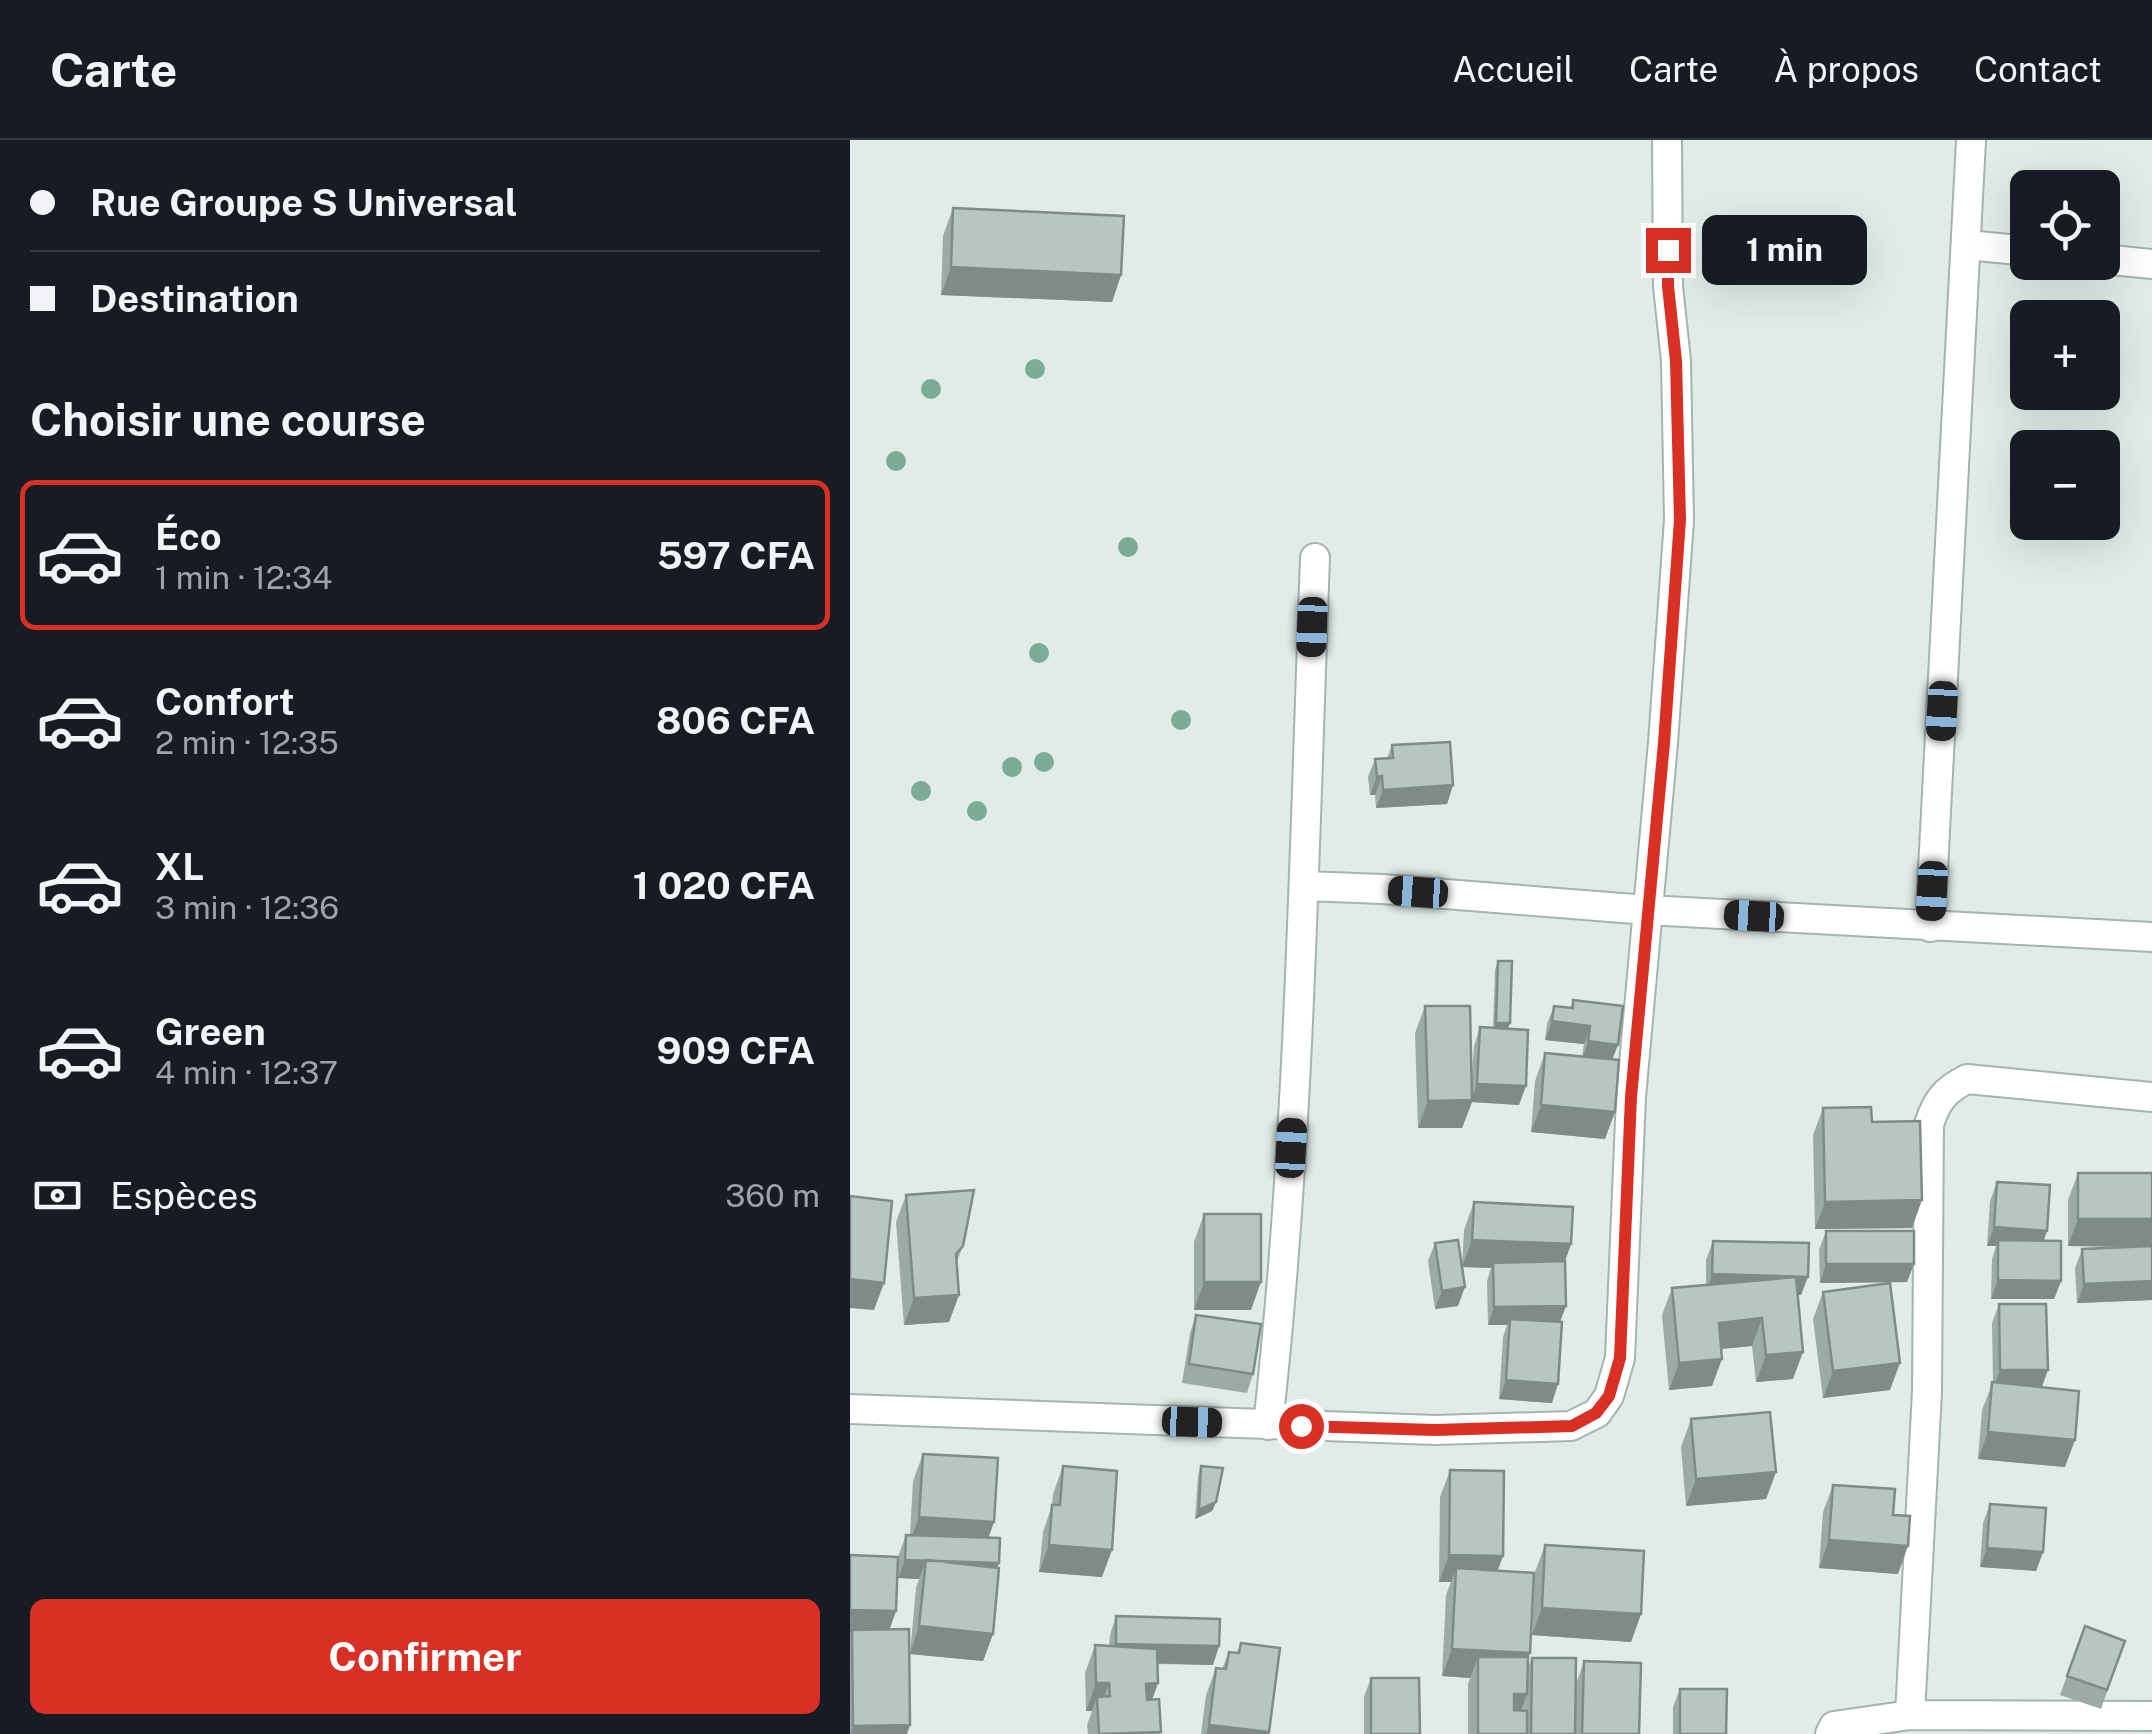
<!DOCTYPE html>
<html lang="fr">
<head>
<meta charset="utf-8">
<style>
	body { margin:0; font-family:"Public Sans",sans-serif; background:#20242c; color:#f1f3f6; height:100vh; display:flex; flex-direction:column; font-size:38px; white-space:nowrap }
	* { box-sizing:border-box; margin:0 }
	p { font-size:32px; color:#9ea1a6 }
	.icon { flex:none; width:55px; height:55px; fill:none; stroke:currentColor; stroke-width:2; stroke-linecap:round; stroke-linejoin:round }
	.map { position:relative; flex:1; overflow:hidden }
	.details { display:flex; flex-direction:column; background:#171b24; width:850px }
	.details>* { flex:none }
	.banner { display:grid; align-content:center; height:220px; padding:0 30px; background:#171b24 }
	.fabs { position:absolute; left:1160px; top:30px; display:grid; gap:20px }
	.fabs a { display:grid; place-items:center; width:110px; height:110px; border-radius:15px; background:#171b24; box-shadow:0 10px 40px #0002; font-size:50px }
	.end { position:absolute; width:45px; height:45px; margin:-22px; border:12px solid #d93025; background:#fff; box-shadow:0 0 0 5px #fff }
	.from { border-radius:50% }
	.bubble { position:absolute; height:70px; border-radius:15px; background:#171b24; box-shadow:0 10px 40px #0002; font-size:32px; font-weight:700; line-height:70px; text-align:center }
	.car { position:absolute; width:30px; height:60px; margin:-30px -15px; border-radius:12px; box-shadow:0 0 8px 2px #0007; background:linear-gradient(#222 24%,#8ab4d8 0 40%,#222 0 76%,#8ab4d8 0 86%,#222 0) }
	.banner b { display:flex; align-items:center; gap:35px; height:95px; font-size:38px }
	.banner b+b { border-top:2px solid #363941 }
	.banner i { width:25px; height:25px; background:#f1f3f6 }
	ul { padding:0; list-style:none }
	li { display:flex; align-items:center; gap:30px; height:150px; margin:0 20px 15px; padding:0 10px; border:5px solid transparent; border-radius:15px }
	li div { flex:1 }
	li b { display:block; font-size:38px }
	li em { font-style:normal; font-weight:700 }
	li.selected { border-color:#d93025 }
	li>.icon { width:90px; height:90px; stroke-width:1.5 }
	h2 { padding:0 30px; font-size:45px; line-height:120px }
	.pay { display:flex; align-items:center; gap:25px; height:110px; padding:0 30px; font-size:38px }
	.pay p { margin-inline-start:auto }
	.primary-button { display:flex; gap:20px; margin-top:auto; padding:20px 30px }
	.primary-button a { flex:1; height:115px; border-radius:15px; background:#d93025; color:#fff; font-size:40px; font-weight:700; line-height:115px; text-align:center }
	header { display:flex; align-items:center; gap:60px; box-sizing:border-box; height:140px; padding:0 50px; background:#171b24; border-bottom:2px solid #363941 }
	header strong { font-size:48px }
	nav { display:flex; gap:55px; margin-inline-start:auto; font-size:35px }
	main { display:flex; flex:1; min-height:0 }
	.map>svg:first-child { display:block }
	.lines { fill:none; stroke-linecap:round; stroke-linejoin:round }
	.minor-casing { stroke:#a3b4b1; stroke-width:32 }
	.minor { stroke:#fff; stroke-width:28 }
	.tree { fill:#7bac95 }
	.wall { fill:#9daba7 }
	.shaded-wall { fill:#7f8b88 }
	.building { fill:#b6c7c2; stroke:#7f8b88; stroke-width:2.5 }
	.route { stroke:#d93025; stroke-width:12 }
</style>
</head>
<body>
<header>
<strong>Carte</strong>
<nav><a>Accueil</a><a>Carte</a><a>À propos</a><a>Contact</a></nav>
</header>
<main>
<section class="details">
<div class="banner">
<b><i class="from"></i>Rue Groupe S Universal</b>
<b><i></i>Destination</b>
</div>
<h2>Choisir une course</h2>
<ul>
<li class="selected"><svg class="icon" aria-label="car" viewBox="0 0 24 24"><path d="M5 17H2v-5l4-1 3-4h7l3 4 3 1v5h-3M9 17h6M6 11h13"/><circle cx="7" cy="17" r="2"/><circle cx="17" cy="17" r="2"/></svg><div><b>Éco</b><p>1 min · 12:34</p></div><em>597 CFA</em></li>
<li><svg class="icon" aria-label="car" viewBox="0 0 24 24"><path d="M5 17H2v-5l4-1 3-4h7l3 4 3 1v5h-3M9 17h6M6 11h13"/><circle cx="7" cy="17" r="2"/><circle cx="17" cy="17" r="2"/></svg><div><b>Confort</b><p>2 min · 12:35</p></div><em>806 CFA</em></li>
<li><svg class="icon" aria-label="car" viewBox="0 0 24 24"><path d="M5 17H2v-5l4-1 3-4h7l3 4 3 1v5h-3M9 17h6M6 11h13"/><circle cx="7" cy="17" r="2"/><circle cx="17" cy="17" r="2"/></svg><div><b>XL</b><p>3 min · 12:36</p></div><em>1 020 CFA</em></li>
<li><svg class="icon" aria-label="car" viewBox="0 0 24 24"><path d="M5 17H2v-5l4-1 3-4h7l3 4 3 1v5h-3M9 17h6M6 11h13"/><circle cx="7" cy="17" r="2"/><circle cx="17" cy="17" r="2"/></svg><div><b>Green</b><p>4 min · 12:37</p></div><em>909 CFA</em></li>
</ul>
<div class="pay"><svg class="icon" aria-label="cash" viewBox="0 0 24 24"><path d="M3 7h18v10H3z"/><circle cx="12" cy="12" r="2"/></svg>Espèces<p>360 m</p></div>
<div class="primary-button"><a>Confirmer</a></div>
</section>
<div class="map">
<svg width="1302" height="1594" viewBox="0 0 1302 1594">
	<rect width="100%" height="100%" fill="#e1ece9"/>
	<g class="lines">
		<g class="minor-casing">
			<path id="minor" d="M1118,105L1178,111
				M1252,119L1302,124
				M455,746L532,749L797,770L1302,797
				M1080,787L1121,0
				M0,1269L585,1290L721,1286L747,1273L759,1256L770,1218L781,957L813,603L829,380L826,221L818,146L817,0
				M418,1285C450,997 454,707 465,418
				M1060,1575L1077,1251L1079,984C1087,960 1095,950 1117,939L1302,957
				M980,1594L984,1586L1060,1575L1302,1576"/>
		</g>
		<use href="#minor" class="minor"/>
	</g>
	<g class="tree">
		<circle cx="185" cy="229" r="10"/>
		<circle cx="81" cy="249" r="10"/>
		<circle cx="46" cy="321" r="10"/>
		<circle cx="278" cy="407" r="10"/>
		<circle cx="189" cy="513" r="10"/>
		<circle cx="331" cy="580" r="10"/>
		<circle cx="194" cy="622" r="10"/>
		<circle cx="162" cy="627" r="10"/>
		<circle cx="71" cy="651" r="10"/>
		<circle cx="127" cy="671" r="10"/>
	</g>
	<path class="wall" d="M103,68L271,135L262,162L91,155L93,96Z
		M542,605L603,645L597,664L526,668L525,655H520L518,637L525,619L537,618Z
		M648,821L669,965L622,962L612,988H568L565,893L575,866L622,936L624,906L630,887L643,888L645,830Z
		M723,860L762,920L755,999L681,992L685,941L695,913L732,917L734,904L695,900L697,884L704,866L720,868Z
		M973,968L1022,982L1062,1088L965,1089L963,995Z
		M1228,1033H1302V1160L1227,1163L1225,1128L1232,1109L1296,1107L1218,1106V1060Z
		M1147,1042L1194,1101L1211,1141L1204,1159H1141L1142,1119L1146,1106H1137L1140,1061Z
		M56,1055L113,1106L106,1124L109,1155L99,1182L54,1185L46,1082Z
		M624,1062L721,1104L715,1121L716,1166L710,1182L702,1263L649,1259L653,1197L657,1185H638L637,1141L641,1128L612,1127L614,1090Z
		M354,1074L401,1170H344V1102Z
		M976,1091L1064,1124L1057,1142L970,1143L969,1110Z
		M863,1101L951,1155H948L943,1239L906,1242L902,1206L871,1209L862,1246L819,1250L812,1175L822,1148L856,1145V1120Z
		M585,1103L608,1166L585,1169L578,1121Z
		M973,1152L1040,1250L973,1258L963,1179Z
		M1149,1164L1198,1230L1192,1247L1215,1327L1128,1319L1132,1270L1143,1242L1142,1183Z
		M346,1175L403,1234L397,1253L332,1243L340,1193Z
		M841,1279L926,1332L916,1359L836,1366L831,1307Z
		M73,1314L144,1382L138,1398L147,1428L143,1494L133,1521L60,1514L66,1448L69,1439L48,1438L49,1414L56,1395H60L63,1341Z
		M213,1326L252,1437L189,1432L193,1392L202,1365L203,1354Z
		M351,1326L366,1362L362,1371L345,1379L348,1336Z
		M600,1330L653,1416L647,1431L678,1520L677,1531L682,1518L726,1544L734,1521L789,1594H618V1544L620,1538L592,1536L596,1455L601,1442H589L590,1357Z
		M983,1345L1043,1375L1048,1434L969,1428L973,1372Z
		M1140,1364L1193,1412L1186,1431L1130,1427L1133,1383Z
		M695,1405L791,1474L781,1502L682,1495L685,1432Z
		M0,1415L46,1471L0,1594Z
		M266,1476L369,1506L363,1525L307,1524L308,1543L302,1560L310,1594H238L237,1585L242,1571H236L235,1533L245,1505L259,1506L260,1495Z
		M1235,1486L1275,1501L1251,1569L1210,1555Z
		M391,1503L419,1594H351L356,1555L366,1528L372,1529L379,1512L387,1513Z
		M521,1538L570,1594H514V1557Z
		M830,1549L876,1594H823V1567Z"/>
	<path class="shaded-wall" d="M101,127L271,135L262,162L91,155Z
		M532,636L525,655H520L527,637Z
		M603,645L597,664L526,668L533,650Z
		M702,881L740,886L734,904L695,900Z
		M646,883H660L657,892H642Z
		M738,901L768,905L761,923L732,920Z
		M627,944L676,946L669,965L622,962L612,988H568L578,961L621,960Z
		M691,965L765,972L755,999L681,992Z
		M1072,1060L1062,1088L965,1089L975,1062Z
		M1228,1079H1302V1107L1218,1106Z
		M1144,1087L1197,1091L1191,1109L1148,1100L1146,1106H1137Z
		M622,1100L721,1104L711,1132L643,1123L641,1128L612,1127Z
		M976,1124H1064L1057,1142L970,1143Z
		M862,1134L958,1137L951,1155L856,1153Z
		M0,1139L34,1143L24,1170L0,1168Z
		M1148,1140L1211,1141L1204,1159H1141Z
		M1302,1141V1160L1227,1163L1234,1144Z
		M354,1142H411L401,1170H344Z
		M615,1147L608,1166L585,1169L592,1151Z
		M109,1155L99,1182L54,1185L64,1158Z
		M716,1166L709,1184L660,1179L657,1185H638L644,1167Z
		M912,1178L902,1206L859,1210L869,1183Z
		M953,1212L943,1239L906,1242L916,1215Z
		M872,1219L862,1246L819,1250L829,1223Z
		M1050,1223L1040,1250L973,1258L983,1231Z
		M1150,1230H1198L1191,1248L1143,1249Z
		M656,1240L708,1244L702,1263L649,1259Z
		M1138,1292L1225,1300L1215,1327L1128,1319Z
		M926,1332L916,1359L836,1366L846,1339Z
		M366,1362L362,1371L345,1379L349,1370Z
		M69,1377L144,1382L134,1410L59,1405Z
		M979,1400L1058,1406L1048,1434L969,1428Z
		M199,1405L262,1410L252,1437L189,1432Z
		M1137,1408L1193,1412L1186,1431L1130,1427Z
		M599,1415L653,1416L643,1443L606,1428L601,1442H589Z
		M55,1420L76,1421L69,1439L48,1438Z
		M76,1421L149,1423L142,1442Z
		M692,1468L791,1474L781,1502L682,1495Z
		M0,1470L46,1471L36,1499L2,1490L0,1494Z
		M69,1486L143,1494L133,1521L60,1514Z
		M266,1504L369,1506L363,1525L259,1522Z
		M602,1509L680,1513L670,1541L628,1517L620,1538L592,1536Z
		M246,1543H259L249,1570L247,1557L242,1571H236Z
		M308,1543L298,1570L296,1544Z
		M664,1554H677L667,1581H654Z
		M60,1585L57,1594H0L3,1586Z
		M359,1585L419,1592V1594H356Z"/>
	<path class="building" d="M103,68L274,76L271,135L101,127Z
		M600,602L603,645L533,650L532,636L527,637L525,619L543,618L542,605Z
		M648,821H662L660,883H646Z
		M723,860L773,866L768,905L738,901L740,886L702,881L704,866L723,868Z
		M575,866H620L622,960L578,961Z
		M630,887L678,890L676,946L627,944Z
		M695,913L769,920L765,972L691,965Z
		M1021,967L1022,982L1070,981L1072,1060L975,1062L973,968Z
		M1228,1033H1302V1079H1228Z
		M1147,1042L1200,1045L1197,1091L1144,1087Z
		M124,1050L113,1106L106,1114L109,1155L64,1158L56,1055Z
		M0,1056L42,1061L34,1143L0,1139Z
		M624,1062L723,1067L721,1104L622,1100Z
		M354,1074H411V1142H354Z
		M976,1091H1064V1124H976Z
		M608,1100L615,1147L592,1151L585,1103Z
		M1148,1100L1211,1101V1141L1148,1140Z
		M863,1101L959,1103L958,1137L862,1134Z
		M1302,1106V1141L1234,1144L1232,1109Z
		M715,1121L716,1166L644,1167L643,1123Z
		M946,1137L953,1212L916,1215L912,1178L869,1183L872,1219L829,1223L822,1148Z
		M1040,1143L1050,1223L983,1231L973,1152Z
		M1149,1164H1196L1198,1230H1150Z
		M346,1175L411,1184L403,1234L339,1224Z
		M660,1179L712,1182L708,1244L656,1240Z
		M1142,1242L1229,1251L1225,1300L1138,1292Z
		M920,1272L926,1332L846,1339L841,1279Z
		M73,1314L148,1318L144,1382L69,1377Z
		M213,1326L267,1331L262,1410L199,1405L202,1365H210Z
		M351,1326L373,1328L366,1362L349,1370Z
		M600,1330L654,1331L653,1416L599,1415Z
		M983,1345L1045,1349L1043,1375L1060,1376L1058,1406L979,1400Z
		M1140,1364L1196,1368L1193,1412L1137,1408Z
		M56,1395L150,1398L149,1423L55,1420Z
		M695,1405L794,1411L791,1474L692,1468Z
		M0,1415L48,1417L46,1471L0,1470Z
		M76,1420L149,1428L143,1494L69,1486Z
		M606,1428L684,1433L680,1513L602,1509Z
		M266,1476L370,1479L369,1506L266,1504Z
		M1235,1486L1275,1501L1257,1550L1217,1536Z
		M59,1489L60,1585L3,1586L2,1490Z
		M391,1503L430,1508L419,1592L359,1585L366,1528L376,1529L379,1512L389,1513Z
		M245,1505L307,1509L308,1543L296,1544L297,1560L309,1559L311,1592L249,1594L247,1557L260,1556L259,1543H246Z
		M628,1517H678L677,1554H664V1570L677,1571V1594H628Z
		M682,1518H726L725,1594H681Z
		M734,1521L791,1523L789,1594H732Z
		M521,1538H569L570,1594H521Z
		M830,1549H877L876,1594H830Z"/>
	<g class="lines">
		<path class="route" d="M451,1286L585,1290L722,1286L746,1273L759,1256L770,1218L781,957L814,603L830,380L826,221L818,146V110"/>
	</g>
</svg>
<div class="fabs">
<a><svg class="icon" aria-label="locate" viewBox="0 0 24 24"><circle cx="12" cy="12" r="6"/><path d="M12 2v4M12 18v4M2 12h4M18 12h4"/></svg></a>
<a>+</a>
<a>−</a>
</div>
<i class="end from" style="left:451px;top:1286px"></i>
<i class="end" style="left:818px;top:110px"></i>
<div class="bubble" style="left:852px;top:75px;width:165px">1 min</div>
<i class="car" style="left:462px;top:487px;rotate:182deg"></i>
<i class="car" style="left:1092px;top:571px;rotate:183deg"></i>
<i class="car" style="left:1082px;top:751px;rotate:183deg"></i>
<i class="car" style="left:568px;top:752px;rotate:274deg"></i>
<i class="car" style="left:904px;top:776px;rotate:273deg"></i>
<i class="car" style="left:441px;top:1008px;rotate:3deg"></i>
<i class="car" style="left:342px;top:1282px;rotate:92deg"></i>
</div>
</main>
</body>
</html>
